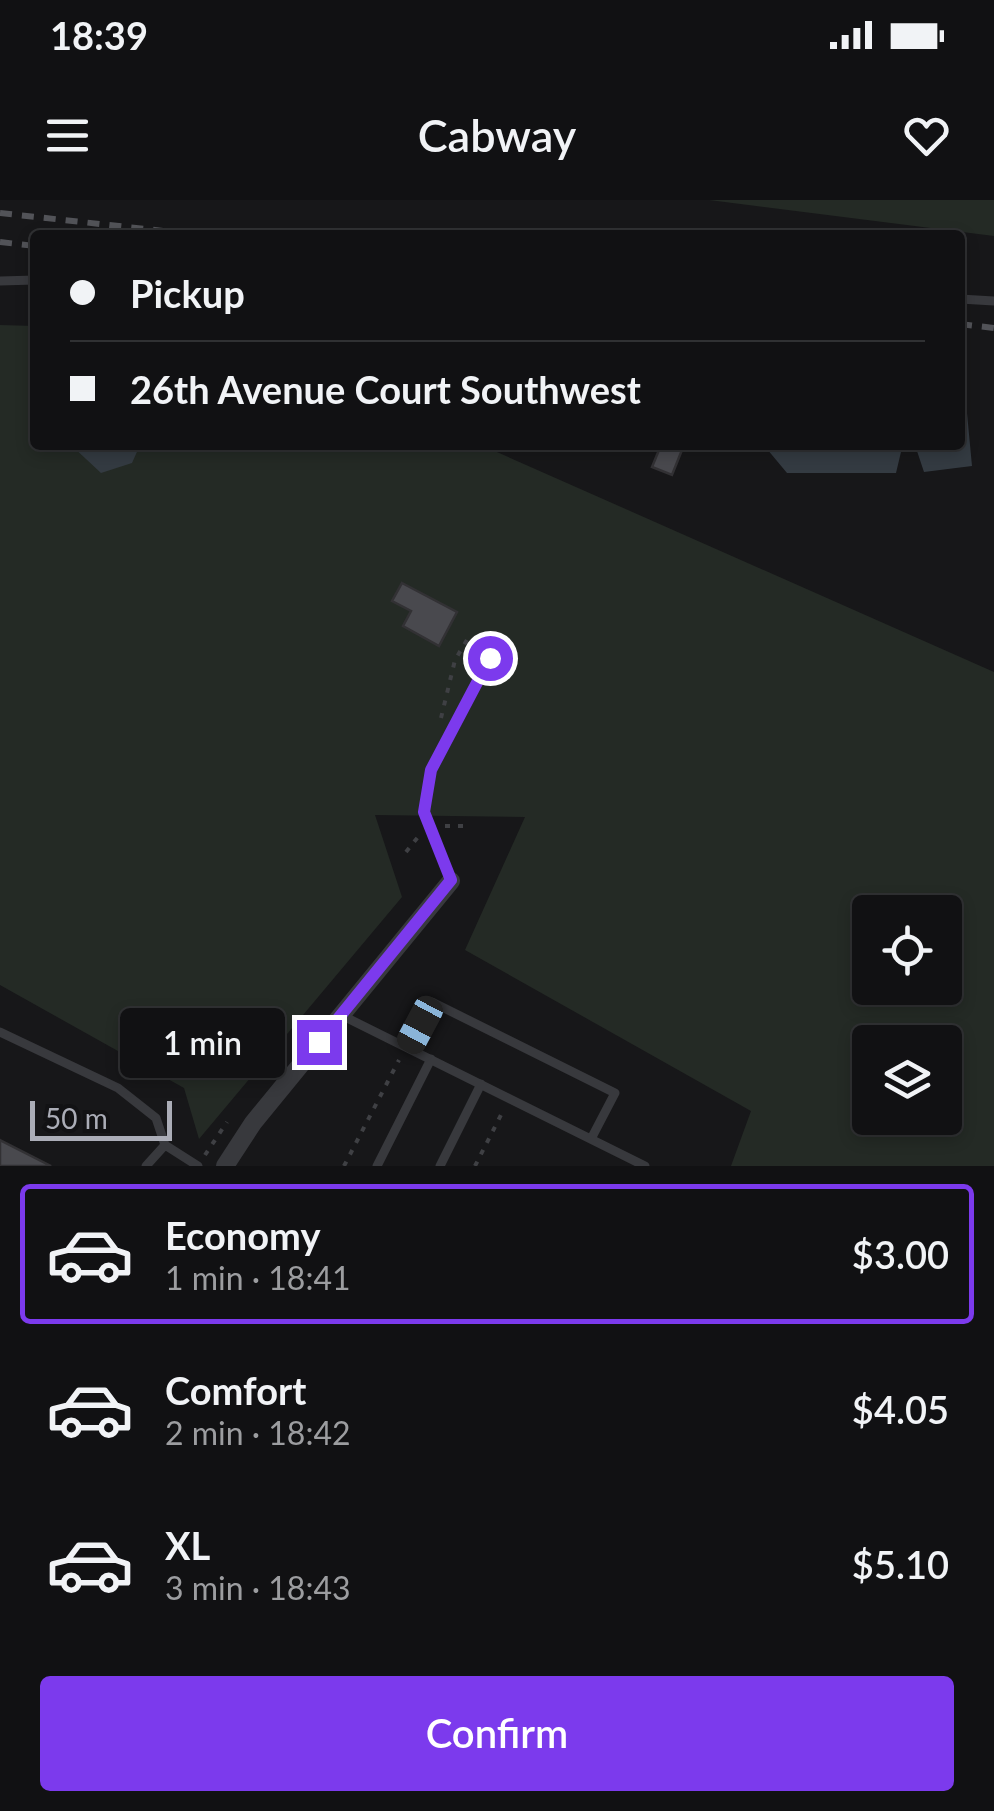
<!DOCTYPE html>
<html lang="en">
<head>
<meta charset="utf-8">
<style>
	body { margin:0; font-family:Lato,sans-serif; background:#1e1f21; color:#f1f3f6; height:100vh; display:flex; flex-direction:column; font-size:38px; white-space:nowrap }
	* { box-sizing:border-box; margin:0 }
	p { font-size:32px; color:#9c9da0 }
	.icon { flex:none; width:55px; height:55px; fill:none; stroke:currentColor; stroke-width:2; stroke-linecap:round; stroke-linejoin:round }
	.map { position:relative; height:966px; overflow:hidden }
	.side { display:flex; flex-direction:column; background:#111113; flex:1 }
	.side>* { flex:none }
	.banner { position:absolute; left:30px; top:30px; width:935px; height:220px; border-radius:10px; box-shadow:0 5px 15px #0003,0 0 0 2px #303133; display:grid; align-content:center; height:220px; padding:0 40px; background:#111113 }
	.buttons { position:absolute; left:852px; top:695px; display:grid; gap:20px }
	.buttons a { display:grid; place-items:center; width:110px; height:110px; border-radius:10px; background:#111113; box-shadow:0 5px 15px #0003,0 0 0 2px #303133; font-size:50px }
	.scale { position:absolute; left:30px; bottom:25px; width:142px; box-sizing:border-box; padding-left:10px; border:5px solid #abadb7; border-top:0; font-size:28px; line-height:35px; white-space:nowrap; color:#abadb7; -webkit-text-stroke:8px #121214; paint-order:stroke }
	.end { position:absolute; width:45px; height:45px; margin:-22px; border:12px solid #7c3aed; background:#fff; box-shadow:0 0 0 5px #fff }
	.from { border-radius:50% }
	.bubble { position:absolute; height:70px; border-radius:10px; background:#111113; box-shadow:0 5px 15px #0003,0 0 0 2px #303133; font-size:32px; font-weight:600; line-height:70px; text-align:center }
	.car { position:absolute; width:30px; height:60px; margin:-30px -15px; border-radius:12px; box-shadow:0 0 8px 2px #0007; background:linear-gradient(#222 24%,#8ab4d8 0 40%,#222 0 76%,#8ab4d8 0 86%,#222 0) }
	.banner b { display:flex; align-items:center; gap:35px; height:95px; font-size:38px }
	.banner b+b { border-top:2px solid #303133 }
	.banner i { width:25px; height:25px; background:#f1f3f6 }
	ul { padding:18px 0 0; list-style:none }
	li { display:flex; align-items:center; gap:30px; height:140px; margin:0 20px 15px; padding:0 20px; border:5px solid transparent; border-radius:10px }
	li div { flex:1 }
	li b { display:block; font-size:38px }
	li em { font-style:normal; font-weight:600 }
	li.selected { border-color:#7c3aed }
	li>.icon { width:90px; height:90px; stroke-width:1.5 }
	.action { display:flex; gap:20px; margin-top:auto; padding:20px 40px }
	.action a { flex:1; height:115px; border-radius:10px; background:#7c3aed; color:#fff; font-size:40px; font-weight:600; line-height:115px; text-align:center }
	.status { display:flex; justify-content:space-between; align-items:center; height:70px; padding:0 50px; background:#111113; direction:ltr }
	.status svg { height:28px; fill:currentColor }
	header { display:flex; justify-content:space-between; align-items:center; height:130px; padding:0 40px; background:#111113; font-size:45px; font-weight:600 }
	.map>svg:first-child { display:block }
	.green { fill:#242a25; fill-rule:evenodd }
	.water { fill:#343b42 }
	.building { fill:#49494e; stroke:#323134; stroke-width:2.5 }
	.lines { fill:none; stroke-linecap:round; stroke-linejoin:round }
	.path { stroke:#3f4044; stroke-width:4; stroke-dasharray:5 8; stroke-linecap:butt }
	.service { stroke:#38393d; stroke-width:9 }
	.minor { stroke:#38393d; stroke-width:18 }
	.rail { stroke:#525358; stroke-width:6; stroke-dasharray:12 10; stroke-linecap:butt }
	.route { stroke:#7c3aed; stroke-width:12 }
</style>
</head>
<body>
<div class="status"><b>18:39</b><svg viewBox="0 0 49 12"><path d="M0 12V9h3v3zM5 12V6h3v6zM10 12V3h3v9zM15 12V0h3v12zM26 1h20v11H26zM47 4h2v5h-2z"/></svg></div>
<header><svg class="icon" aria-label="menu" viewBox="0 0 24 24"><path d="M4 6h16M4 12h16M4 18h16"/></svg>Cabway<svg class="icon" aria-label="heart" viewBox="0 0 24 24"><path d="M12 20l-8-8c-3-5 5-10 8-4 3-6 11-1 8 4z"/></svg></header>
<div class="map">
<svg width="994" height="966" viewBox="0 0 994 966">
	<rect width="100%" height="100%" fill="#171719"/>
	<path class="green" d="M709,0H994V36Z
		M0,125L35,126V245H481L994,472V966H731L751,911L465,750L525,617L375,615L402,697L199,939L184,888L0,785ZM870,712H945V788H870ZM870,842H945V918H870Z"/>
	<path class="water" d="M960,207L967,213L972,266L924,272L916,248L910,245L901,252L896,273H787L767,249L769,245H960Z
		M71,245H140L132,263L101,273Z"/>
	<path class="building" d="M661,245H684L672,275L652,267Z
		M402,383L457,412L439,446L403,426L411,411L392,401Z
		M0,940L51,966H0Z"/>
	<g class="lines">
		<path class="path" d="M441,518L455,460L471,433
			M445,626H470
			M406,652L418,637
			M205,955L227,922
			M344,966L399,860
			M475,966L503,911L500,910"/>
		<path class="service" d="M0,81L35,80
			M960,99L994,101
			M451,681L424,612L431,571L490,458
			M341,815L645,966
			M0,832L118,888L156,918L165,945L198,966
			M408,848L432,802L615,893L591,939
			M146,966L165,945
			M377,966L431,859
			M440,966L481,884"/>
		<path class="minor" d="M225,966L253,923L451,681"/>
		<path class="rail" d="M0,13L200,35
			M0,42L35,46
			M960,124L994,128"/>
	</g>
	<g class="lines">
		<path class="route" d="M319,842L451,680L424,612L431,570L490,458"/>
	</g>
</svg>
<div class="buttons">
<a><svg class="icon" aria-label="locate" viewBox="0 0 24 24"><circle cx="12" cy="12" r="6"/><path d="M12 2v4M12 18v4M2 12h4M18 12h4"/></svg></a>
<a><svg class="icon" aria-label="layers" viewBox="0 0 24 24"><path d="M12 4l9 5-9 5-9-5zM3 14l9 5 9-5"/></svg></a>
</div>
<div class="scale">50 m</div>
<i class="end from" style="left:490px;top:458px"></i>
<i class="end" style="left:319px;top:842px"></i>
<div class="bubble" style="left:120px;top:808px;width:165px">1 min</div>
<i class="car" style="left:420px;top:825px;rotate:208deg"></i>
<div class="banner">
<b><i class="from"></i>Pickup</b>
<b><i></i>26th Avenue Court Southwest</b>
</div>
</div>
<section class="side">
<ul>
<li class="selected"><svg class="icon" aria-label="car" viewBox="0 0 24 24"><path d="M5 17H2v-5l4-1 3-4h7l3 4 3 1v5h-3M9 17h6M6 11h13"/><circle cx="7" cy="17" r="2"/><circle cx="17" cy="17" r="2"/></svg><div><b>Economy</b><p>1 min · 18:41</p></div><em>$3.00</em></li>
<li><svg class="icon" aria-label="car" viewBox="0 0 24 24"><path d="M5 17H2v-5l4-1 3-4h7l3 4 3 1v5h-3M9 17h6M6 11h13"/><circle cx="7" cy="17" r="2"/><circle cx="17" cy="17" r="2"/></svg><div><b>Comfort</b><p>2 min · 18:42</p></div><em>$4.05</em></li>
<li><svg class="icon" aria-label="car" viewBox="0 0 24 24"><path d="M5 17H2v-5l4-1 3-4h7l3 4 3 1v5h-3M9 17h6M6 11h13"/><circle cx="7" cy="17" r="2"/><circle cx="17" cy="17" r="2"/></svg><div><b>XL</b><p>3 min · 18:43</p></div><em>$5.10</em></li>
</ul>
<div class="action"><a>Confirm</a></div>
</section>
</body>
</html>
